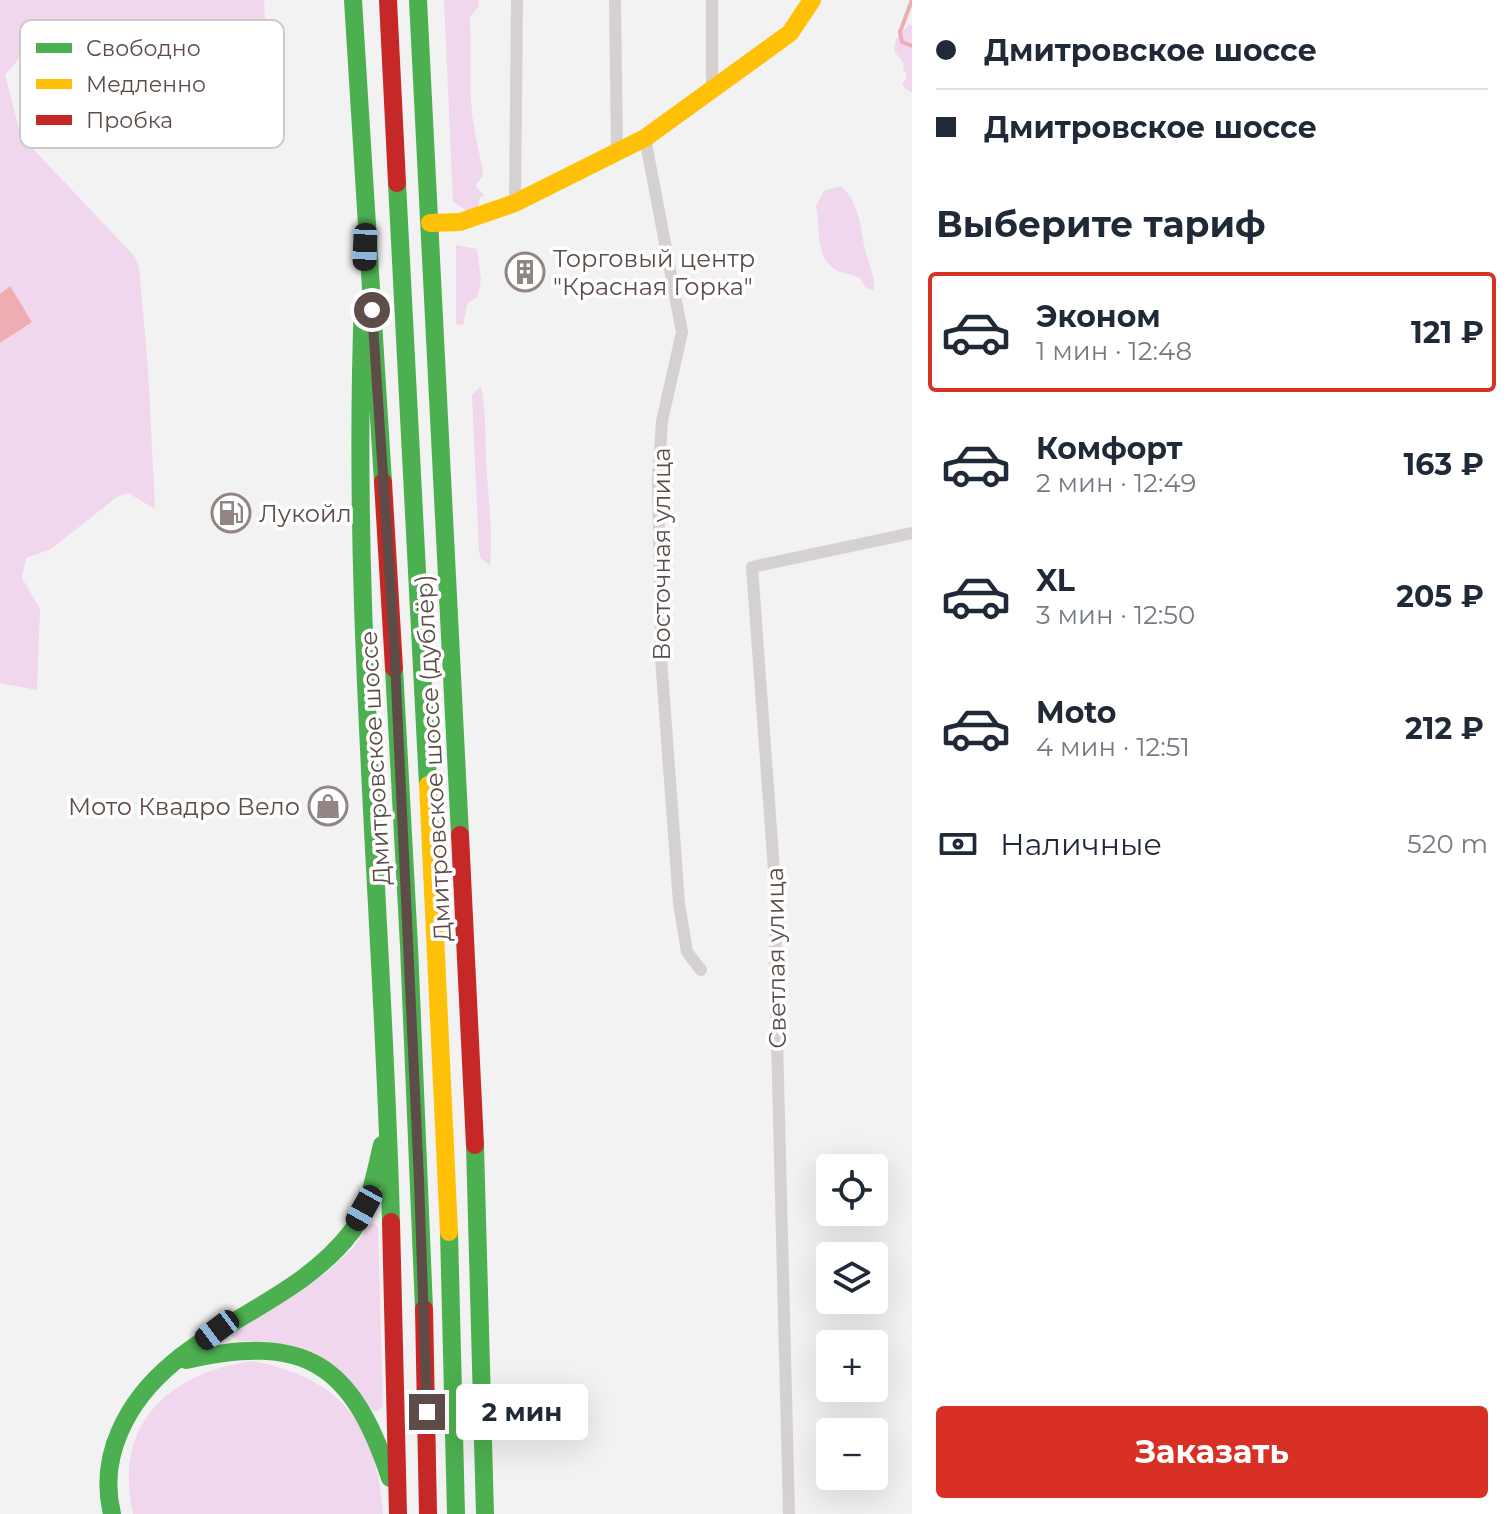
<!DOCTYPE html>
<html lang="ru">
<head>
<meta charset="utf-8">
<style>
	body { margin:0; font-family:Montserrat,sans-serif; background:#f6f6f7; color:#1f2937; height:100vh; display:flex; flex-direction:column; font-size:30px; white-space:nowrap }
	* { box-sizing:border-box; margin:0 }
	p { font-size:26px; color:#747a83 }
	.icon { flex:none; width:44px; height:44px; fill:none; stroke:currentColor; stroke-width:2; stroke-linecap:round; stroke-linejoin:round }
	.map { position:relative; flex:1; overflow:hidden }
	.panel { display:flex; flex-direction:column; background:#fff; width:600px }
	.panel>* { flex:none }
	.banner { display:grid; align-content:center; height:176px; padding:0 24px; background:#fff }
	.controls { position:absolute; left:816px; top:1154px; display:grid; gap:16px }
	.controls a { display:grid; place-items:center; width:72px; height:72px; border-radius:8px; background:#fff; box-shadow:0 8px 32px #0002; font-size:40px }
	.end { position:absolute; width:36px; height:36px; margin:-18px; border:10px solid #5e4c49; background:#fff; box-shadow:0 0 0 4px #fff }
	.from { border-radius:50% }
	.bubble { position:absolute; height:56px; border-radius:8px; background:#fff; box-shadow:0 8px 32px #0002; font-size:26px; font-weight:700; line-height:56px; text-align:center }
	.car { position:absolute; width:24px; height:48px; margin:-24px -12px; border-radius:10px; box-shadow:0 0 6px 2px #0007; background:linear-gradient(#222 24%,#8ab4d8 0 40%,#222 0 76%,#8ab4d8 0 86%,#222 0) }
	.banner b { display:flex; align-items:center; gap:28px; height:76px; font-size:30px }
	.banner b+b { border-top:2px solid #e0e1e3 }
	.banner i { width:20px; height:20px; background:#1f2937 }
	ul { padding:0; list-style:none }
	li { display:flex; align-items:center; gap:24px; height:120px; margin:0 16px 12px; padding:0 8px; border:4px solid transparent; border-radius:8px }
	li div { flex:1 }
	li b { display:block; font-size:30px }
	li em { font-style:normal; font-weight:700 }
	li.on { border-color:#d93025 }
	li>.icon { width:72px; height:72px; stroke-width:1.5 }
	h2 { padding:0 24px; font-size:36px; line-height:96px }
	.pay { display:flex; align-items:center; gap:20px; height:88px; padding:0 24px; font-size:30px }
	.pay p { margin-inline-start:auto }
	.cta { display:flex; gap:16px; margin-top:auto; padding:16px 24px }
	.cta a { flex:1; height:92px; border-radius:8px; background:#d93025; color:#fff; font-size:32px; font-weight:700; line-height:92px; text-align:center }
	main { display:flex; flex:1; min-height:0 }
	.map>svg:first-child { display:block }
	.green { fill:#f0d7ee }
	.water { fill:#edadb3 }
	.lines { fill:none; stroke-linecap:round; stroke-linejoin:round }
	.stream { stroke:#edadb3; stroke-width:4 }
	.street { stroke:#d5d1d0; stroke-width:12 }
	.fast { stroke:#4caf50; stroke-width:18 }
	.slow { stroke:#ffc107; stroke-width:18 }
	.jam { stroke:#c62828; stroke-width:18 }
	.route { stroke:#5e4c49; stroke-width:10 }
	.labels { text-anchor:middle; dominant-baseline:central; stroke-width:7; stroke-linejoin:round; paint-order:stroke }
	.poi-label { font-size:24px; fill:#5e4c49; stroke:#fff; text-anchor:start }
	.street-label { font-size:24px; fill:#5e4c49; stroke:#fff }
	.key { fill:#fff; stroke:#cfc9c8; stroke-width:2 }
	.key-label { font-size:22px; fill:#5e4c49 }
</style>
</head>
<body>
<main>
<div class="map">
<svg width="912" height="1514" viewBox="0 0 912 1514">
	<rect width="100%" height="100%" fill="#f2f2f2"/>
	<path class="green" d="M0,0H264L269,90L53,19L5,75L21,136L134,256L139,267L148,368L155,509L128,493L117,497L51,549L26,558L22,578L40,609L37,690L0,683V343L32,321L9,287L0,294Z
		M444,0H478L479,6L470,17C471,49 469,82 472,113C474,135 481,155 483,176L475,186L485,196L480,197L478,206L471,213L453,202Z
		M908,25H912V93L905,88L902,83L906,79V73L903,71L904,64L894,51L896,39Z
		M841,186C861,205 860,229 866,253C870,266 875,278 874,291L865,287L860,278C853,274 842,274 836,270C814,257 821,228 816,206L824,191Z
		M456,245L477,249L481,279L478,296L467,304L463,325L456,324Z
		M481,386C486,411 485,435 486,461C488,497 493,530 490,566L481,558L479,552L472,395Z
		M374,1223L378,1227L383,1406L376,1412L373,1411C336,1361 301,1339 238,1341L231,1335L327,1272L353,1248L369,1224Z
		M251,1361C340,1377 377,1424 383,1514H133C113,1425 167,1374 251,1361Z"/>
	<path class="water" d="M10,286L32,322L0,343V294Z"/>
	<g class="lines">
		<path class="stream" d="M912,0L900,32L902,42L912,46"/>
		<path class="street" d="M615,0L617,154
			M712,88V0
			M645,138L682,332L662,421L658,479L661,658L679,903L687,952L701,970
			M515,203L517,0
			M789,1514L775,959L777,912L752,567L912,533"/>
		<path class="fast" d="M353,0L383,482
			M418,0L460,835
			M397,183L428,785
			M363,302C351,609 383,915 391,1222
			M394,668L409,946L424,1309
			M475,1145L485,1514
			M449,1232L456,1514
			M186,1360C305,1333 352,1363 390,1478
			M112,1514C105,1485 108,1458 120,1431C164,1330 289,1315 352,1231C370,1207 375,1173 382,1145"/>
		<path class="slow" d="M430,223L460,222L515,203L645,138L790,33L812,0
			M428,785L449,1232"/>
		<path class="jam" d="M388,0L397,183
			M383,482L394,668
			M460,835L475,1145
			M391,1222L398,1514
			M424,1309L428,1514"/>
	</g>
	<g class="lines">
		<path class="route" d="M372,310L394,640L419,1180L427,1412"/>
	</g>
	<defs>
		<g id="building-ring" transform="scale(2)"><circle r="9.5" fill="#fff" stroke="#928684" stroke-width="1.5"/><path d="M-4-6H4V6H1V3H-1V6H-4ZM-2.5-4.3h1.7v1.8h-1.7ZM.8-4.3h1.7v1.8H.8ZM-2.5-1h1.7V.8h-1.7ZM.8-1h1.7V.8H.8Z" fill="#928684"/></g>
		<g id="fuel-ring" transform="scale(2)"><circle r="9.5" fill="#fff" stroke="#928684" stroke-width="1.5"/><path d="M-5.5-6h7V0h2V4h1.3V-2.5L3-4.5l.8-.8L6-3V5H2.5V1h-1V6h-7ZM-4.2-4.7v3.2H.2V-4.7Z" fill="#928684"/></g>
		<g id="shop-ring" transform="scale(2)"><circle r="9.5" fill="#fff" stroke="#928684" stroke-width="1.5"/><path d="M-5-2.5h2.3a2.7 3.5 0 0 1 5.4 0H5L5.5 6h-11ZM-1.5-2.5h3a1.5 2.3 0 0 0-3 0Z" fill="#928684"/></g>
	</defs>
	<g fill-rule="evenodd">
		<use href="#building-ring" x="525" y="272"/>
		<use href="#fuel-ring" x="231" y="513"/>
		<use href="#shop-ring" x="328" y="806"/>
	</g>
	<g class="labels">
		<g class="poi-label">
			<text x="553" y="258">Торговый центр<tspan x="553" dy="28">"Красная Горка"</tspan></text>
			<text x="259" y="513">Лукойл</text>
			<text x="300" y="806" text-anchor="end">Мото Квадро Вело</text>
		</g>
		<g class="street-label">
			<text transform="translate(661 554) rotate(-90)">Восточная улица</text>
			<text transform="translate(375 758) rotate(-93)">Дмитровское шоссе</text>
			<text transform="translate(433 758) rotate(-93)">Дмитровское шоссе (дублёр)</text>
			<text transform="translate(776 958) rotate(-91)">Светлая улица</text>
		</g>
	</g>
	<rect x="20" y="20" width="264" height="128" rx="12" class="key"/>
	<rect x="36" y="43" width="36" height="10" fill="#4caf50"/>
	<rect x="36" y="79" width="36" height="10" fill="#ffc107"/>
	<rect x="36" y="115" width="36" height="10" fill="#c62828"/>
	<g class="key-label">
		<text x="86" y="56">Свободно</text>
		<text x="86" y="92">Медленно</text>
		<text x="86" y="128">Пробка</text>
	</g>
</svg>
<div class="controls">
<a><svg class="icon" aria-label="locate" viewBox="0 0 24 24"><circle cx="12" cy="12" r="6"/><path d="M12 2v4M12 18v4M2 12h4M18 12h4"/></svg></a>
<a><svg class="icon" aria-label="layers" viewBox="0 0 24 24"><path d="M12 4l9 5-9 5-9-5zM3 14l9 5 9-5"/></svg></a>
<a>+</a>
<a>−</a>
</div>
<i class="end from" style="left:372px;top:310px"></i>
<i class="end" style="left:427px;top:1412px"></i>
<div class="bubble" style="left:456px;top:1384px;width:132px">2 мин</div>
<i class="car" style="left:365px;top:247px;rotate:182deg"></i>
<i class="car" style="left:364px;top:1208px;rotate:209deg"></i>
<i class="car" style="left:217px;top:1330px;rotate:233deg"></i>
</div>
<section class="panel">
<div class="banner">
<b><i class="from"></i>Дмитровское шоссе</b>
<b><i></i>Дмитровское шоссе</b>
</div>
<h2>Выберите тариф</h2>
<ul>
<li class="on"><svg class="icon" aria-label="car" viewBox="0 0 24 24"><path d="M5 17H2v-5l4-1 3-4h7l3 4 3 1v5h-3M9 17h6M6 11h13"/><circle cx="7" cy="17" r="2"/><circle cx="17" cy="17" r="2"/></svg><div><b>Эконом</b><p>1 мин · 12:48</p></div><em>121 ₽</em></li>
<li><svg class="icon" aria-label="car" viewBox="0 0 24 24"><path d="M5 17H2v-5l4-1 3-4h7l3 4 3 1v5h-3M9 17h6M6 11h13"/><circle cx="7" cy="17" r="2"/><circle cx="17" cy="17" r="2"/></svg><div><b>Комфорт</b><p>2 мин · 12:49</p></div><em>163 ₽</em></li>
<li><svg class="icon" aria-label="car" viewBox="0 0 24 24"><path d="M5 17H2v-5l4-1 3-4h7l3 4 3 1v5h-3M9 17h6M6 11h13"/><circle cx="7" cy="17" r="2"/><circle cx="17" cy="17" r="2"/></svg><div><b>XL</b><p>3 мин · 12:50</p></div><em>205 ₽</em></li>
<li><svg class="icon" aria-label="car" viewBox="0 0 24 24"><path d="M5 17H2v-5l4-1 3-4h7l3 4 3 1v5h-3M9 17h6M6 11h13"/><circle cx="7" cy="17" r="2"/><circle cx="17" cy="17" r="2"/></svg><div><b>Moto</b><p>4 мин · 12:51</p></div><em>212 ₽</em></li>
</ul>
<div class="pay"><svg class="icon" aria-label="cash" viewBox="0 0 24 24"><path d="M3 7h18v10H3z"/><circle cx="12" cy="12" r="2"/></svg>Наличные<p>520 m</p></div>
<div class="cta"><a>Заказать</a></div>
</section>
</main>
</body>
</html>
